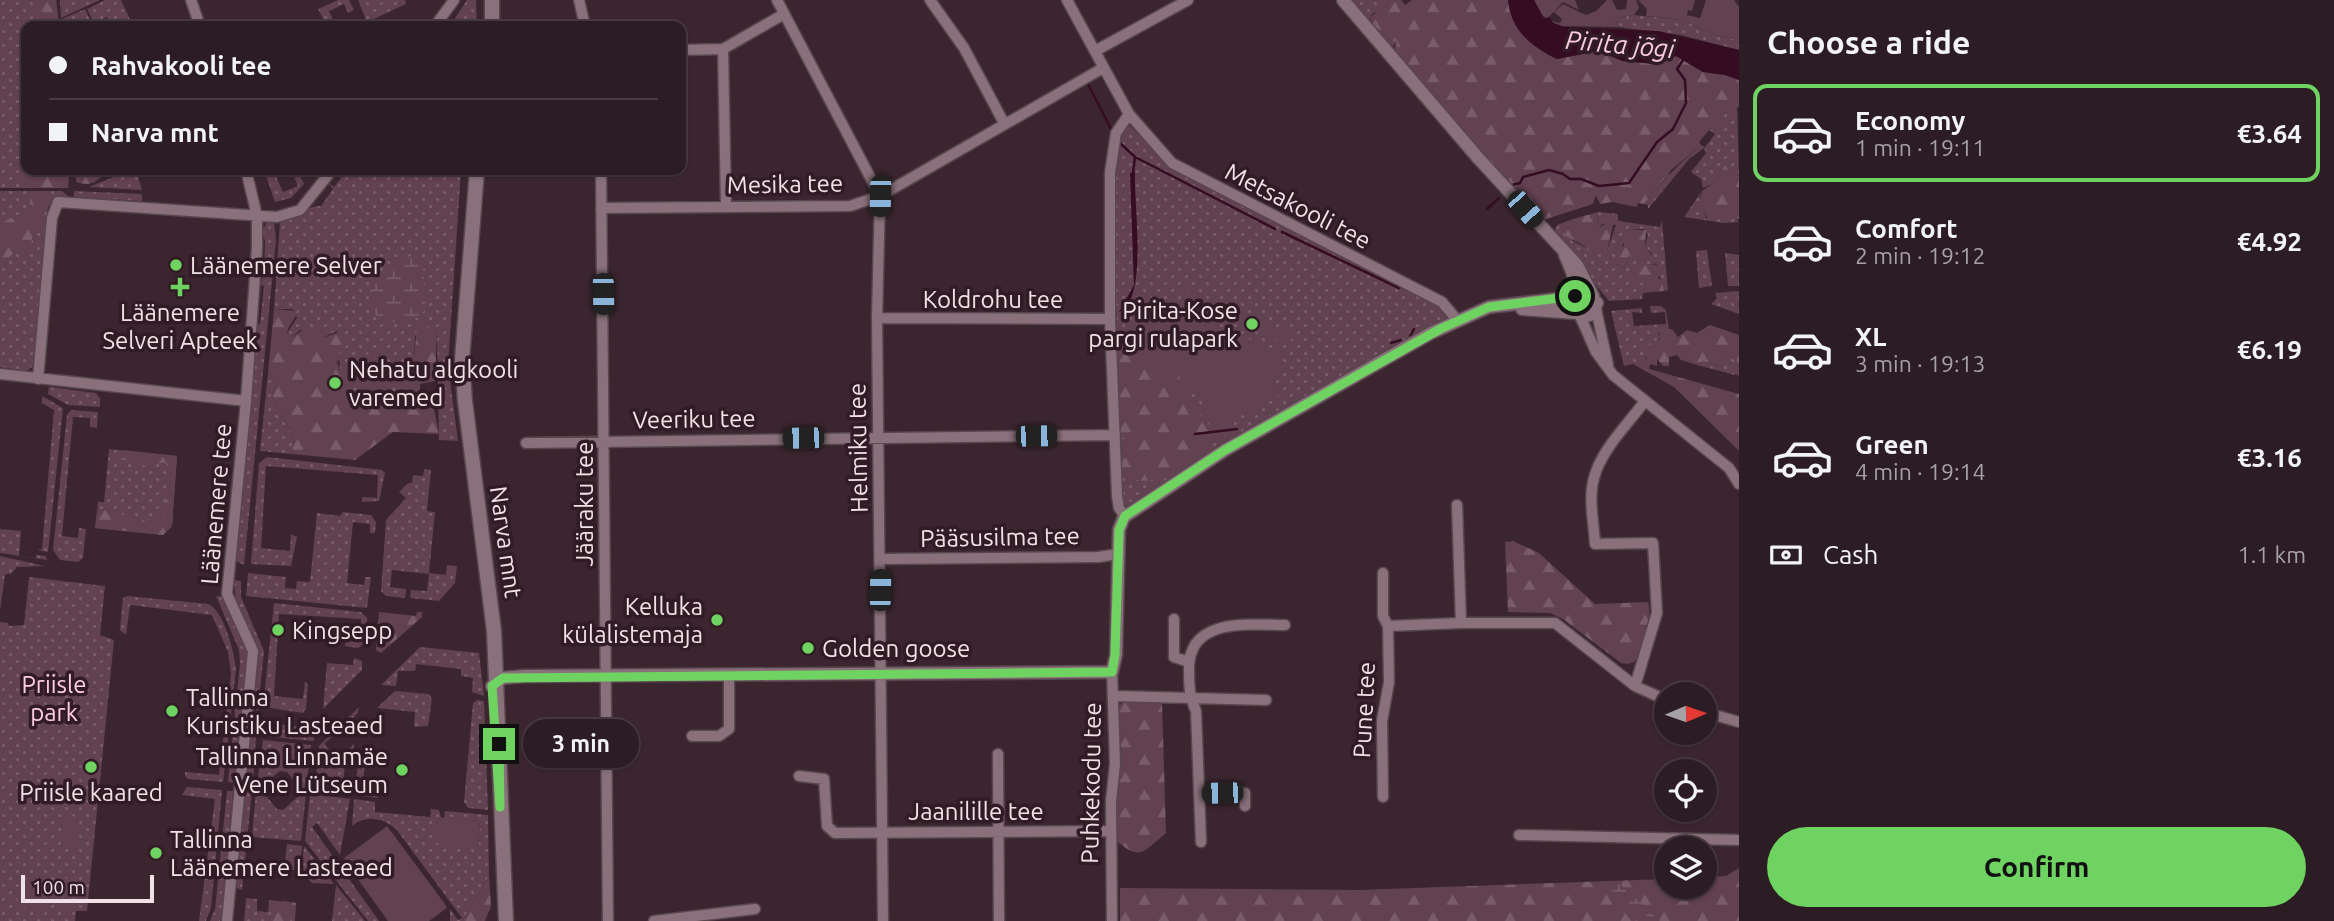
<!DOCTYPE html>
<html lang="en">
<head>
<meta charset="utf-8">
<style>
	body { margin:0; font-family:Ubuntu,sans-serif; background:#34252b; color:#f1f3f6; height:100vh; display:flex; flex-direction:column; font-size:26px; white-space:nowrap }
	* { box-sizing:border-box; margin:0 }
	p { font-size:23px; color:#a6a1a6 }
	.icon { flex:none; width:38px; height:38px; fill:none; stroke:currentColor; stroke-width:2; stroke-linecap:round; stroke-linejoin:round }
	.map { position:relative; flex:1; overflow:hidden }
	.panel { display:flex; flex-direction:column; background:#2c1c23; width:595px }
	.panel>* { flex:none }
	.banner { position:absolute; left:21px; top:21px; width:665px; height:154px; border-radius:14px; box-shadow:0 2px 5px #0004,0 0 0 2px #483a41; display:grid; align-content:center; height:154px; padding:0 28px; background:#2c1c23 }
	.needle { width:46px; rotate:88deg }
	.controls { position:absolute; left:1654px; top:682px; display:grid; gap:14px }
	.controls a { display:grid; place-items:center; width:63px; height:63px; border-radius:50%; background:#2c1c23; box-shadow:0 2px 5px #0004,0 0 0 2px #483a41; font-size:35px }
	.scale { position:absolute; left:21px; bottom:18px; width:133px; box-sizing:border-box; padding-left:7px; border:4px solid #f0e1e7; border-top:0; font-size:19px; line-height:24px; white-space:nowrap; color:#f0e1e7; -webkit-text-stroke:5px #311c26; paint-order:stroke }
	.end { position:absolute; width:32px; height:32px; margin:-16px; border:9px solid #6ed361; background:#111; box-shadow:0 0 0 4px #111 }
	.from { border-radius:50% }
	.bubble { position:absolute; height:49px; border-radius:24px; background:#2c1c23; box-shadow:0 2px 5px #0004,0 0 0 2px #483a41; font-size:23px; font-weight:700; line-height:49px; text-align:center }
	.car { position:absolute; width:21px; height:42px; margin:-21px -10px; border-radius:9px; box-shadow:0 0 5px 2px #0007; background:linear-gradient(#222 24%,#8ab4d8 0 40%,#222 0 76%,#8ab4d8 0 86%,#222 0) }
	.banner b { display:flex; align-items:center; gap:24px; height:66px; font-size:26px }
	.banner b+b { border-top:2px solid #483a41 }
	.banner i { width:18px; height:18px; background:#f1f3f6 }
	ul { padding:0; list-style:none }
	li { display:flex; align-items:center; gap:21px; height:98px; margin:0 14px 10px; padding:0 14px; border:4px solid transparent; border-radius:14px }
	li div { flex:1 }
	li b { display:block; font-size:26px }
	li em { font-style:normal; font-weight:700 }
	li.on { border-color:#6ed361 }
	li>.icon { width:63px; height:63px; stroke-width:1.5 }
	h2 { padding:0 28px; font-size:32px; line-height:84px }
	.pay { display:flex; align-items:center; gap:18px; height:77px; padding:0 28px; font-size:26px }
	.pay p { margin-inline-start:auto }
	.cta { display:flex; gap:14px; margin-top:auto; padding:14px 28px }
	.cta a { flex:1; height:80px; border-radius:42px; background:#6ed361; color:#111; font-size:28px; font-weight:700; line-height:80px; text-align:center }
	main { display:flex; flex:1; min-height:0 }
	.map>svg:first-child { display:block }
	.grass { fill:url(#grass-dots); fill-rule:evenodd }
	.forest { fill:url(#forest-firs) }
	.wetland { fill:url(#wetland-marsh) }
	.garden { fill:#624150 }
	.water { fill:#360c22 }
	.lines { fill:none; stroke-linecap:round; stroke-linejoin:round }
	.stream { stroke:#360c22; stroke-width:2.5 }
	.minor-casing { stroke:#58464d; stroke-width:13 }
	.tertiary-casing { stroke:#58464d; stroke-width:15 }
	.secondary-casing { stroke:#58464d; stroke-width:17 }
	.minor { stroke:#89707b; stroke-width:10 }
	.tertiary { stroke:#89707b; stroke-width:12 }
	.secondary { stroke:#89707b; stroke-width:14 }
	.route { stroke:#6ed361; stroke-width:9 }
	.poi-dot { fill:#6ed361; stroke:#311c26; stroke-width:2.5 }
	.labels { text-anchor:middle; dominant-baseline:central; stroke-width:7; stroke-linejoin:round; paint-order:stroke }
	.street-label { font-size:24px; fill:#f0e1e7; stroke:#311c26 }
	.poi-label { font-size:24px; fill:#f0e1e7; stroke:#311c26; text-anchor:start }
	.park-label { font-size:24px; fill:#fecde1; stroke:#311c26 }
	.water-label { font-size:26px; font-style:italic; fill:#facade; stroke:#311c26 }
</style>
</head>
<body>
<main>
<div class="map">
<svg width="1739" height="921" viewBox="0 0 1739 921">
	<defs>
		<pattern id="grass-dots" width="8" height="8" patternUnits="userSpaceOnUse" patternTransform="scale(1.75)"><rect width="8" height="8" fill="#624150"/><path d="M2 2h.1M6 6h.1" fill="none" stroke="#795c69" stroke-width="1.8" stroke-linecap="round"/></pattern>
		<pattern id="forest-firs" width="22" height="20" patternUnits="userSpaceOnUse" patternTransform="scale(1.75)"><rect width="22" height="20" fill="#624150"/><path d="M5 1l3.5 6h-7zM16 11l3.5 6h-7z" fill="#795c69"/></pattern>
		<pattern id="wetland-marsh" width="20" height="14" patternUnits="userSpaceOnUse" patternTransform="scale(1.75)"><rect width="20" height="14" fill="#624150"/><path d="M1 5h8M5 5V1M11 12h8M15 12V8" fill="none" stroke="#795c69"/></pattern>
	</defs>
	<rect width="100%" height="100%" fill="#3b262f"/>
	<path class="grass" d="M0,0H56L59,26H26V170H69L68,188H0Z
		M60,0H100L61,18Z
		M105,0H121L133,26H111L107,17L94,23L87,9Z
		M338,0H349L354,10L348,13L344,4L329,11L336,26H327L318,9Z
		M358,0H405L406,4L367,22Z
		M467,0H476L477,26H450Z
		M1349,0H1388L1385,7L1371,15L1370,19L1384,39L1396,41L1406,67L1393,53L1396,42L1390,50Z
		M85,9L93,26H63L62,19Z
		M1634,15L1682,20L1716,35L1739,40V50L1681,35L1618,27L1615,18Z
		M1737,107L1739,176L1725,165L1714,183L1703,188L1701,179L1691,172L1706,153L1704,148L1689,159L1648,209V205L1644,204C1663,180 1678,165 1701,145L1705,147L1715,134L1709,130L1722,124L1723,114Z
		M1129,125L1152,148L1437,302L1449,315L1447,320L1128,508L1120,500L1113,158L1117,136Z
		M131,170H136L142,190L89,187Z
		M264,170H273L283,192L298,186L294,177L299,174L304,184L291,198L275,202Z
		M347,170H461L448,365L458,441L439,440L437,331L415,336L414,357L396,368L388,366L383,353L347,371H340L337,331L324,337L300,330L292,337L287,333L297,318L293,309H274L280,222C294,218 308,205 321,206L333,189L328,183L334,187Z
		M0,191H62L69,197L53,199L48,207L34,365L27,371L0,367Z
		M74,191L142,194V201L74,197Z
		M1702,191L1700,197L1706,218H1735L1739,222L1724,223L1684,217Z
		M1598,212L1618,214V221L1660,227L1662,221L1668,290L1663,291L1657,264C1645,262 1640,274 1634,283H1645L1642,299L1609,301L1554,234L1557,225L1573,219L1571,240L1589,249L1607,251L1616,225L1605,223L1597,228ZM1644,229L1648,235L1645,246L1652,254L1641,262L1629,255L1624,268L1616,264L1628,230Z
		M268,221H274L276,240L244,565L236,561L257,325L260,324L264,286L260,285L264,273L265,241L262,231Z
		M1707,250L1712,286L1699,288L1696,251Z
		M1725,253L1739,255V286H1728Z
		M1739,291V314L1711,304L1717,298L1715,293Z
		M1650,306H1661L1666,310L1669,330L1658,333L1660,337L1656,342L1652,341L1643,367L1633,364L1624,366L1611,311L1642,308V313L1632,312L1634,326L1666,324L1665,312L1651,313Z
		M1726,355L1738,359L1735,375L1697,365L1703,361L1722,367V358Z
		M268,373L277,384L272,394L273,399L294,438L292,454L260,451Z
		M49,387L96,393L100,398V407L68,405L48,394Z
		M42,396L63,408L48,552L37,550L42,549L54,410L42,403Z
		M71,410L98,412L97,428L90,427V418L73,417L62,536L78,538L79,528L86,529L83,558L78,562L60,560L53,550L67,415Z
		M109,449L177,456L172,526L163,535L95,528L98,502H104Z
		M267,457L382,470L385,473L379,501L362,502V497L377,498L378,475L266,466L261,548L290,551L291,534L297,537L291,566L251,564L259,463Z
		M424,469L431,470L427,511L435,512L429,573L446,575L447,565L457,566L455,583L439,601L410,598L411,590L427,591L429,574L392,570L390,587L406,589L405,598L386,596L381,591L386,520L406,498L399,492L408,483H412L413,475L423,476Z
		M343,512L371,515L376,522L375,533H370V524L353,522L347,583L364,585L365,577H371L367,608L246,596L248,573L286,577L285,588L296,589L297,581L310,582L317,513L340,516Z
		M0,529L21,531L19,556L36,558V555L46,556L47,560L0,553Z
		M0,556L45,566L17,567L11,574H5L0,611Z
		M29,577L105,586L100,635L114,640L87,911H76L75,921H0V622L8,623L9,626L24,625Z
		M234,580L241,581V597L264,651L258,711L253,706L258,656L236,602Z
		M127,596L208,604C224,610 235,654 236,670L223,782L188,779L185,776V772L219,775L231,673L228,652L212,615L130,605L126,635L120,630L123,598Z
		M216,596L223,597L248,655L235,783L228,782L240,663L239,650Z
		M274,603L361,612L367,618L364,644L358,648L345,646V641L359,642L361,619L279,614L274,696L303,699L305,682L308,684L306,708L303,713L263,707Z
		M420,647L479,653L484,696L472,692L473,678L461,676V669L416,664L415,671H398L396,686L381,685Z
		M354,658L362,661V670L323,709L327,663L353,665Z
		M395,691L429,694L432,699L428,726L414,727L415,712L377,708Z
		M477,700L484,701L488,810L468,808L464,802L473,703Z
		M359,707L358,713L324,744L329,749L325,752L336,762L354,744L352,766L345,765L342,794L315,790L319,746Z
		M257,720L253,784H245L250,726Z
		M263,723L315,728L314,741L262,736Z
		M263,740L311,745L306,790H302L287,772L280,771L262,786L257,785Z
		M358,764L365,765L363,783L380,785L378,798L361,796L355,790Z
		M187,787L222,790L211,908L206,921H199L215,799L182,795Z
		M244,790L252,791L242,890L235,887Z
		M227,791H233L222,913L220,921H210L215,909Z
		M256,791H262L277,809L283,810L301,794H306L301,841L252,837Z
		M310,794L350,799L340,855L317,823L312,827L379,921H368L305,841Z
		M354,799L375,802V812L430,817L431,809L439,810L441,818L438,817L478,847L480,821L444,818L445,811L488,815L489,876L462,921H450V909L458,920L462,918L396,829C383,818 366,814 352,826Z
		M287,844L302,846L300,871L284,869Z
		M304,847H305L334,884L312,883L301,872Z
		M336,885L365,921H332Z
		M246,898L257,899V911L268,912L269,900L296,903L295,921H244Z"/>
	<path class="forest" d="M33,0H56L59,26H35Z
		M1388,0H1401L1405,5L1412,0H1508C1511,29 1532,47 1557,59L1598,51L1623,61L1655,64L1676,56L1703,72L1725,75L1739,80V107L1723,114V124L1716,130H1709L1699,142L1701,145L1670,171L1668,179L1666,177L1644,204L1638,203L1637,207L1612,202L1600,204L1596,195L1593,204L1543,220C1515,190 1399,75 1396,41H1388L1377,32L1370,17L1377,12L1378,4L1385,7Z
		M26,156V170H69L68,188H21Z
		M1725,165L1739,176V219H1708L1700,203L1702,191L1714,183Z
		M76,170H104V173C96,184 89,186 76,182Z
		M34,191H44L53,199L33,232L30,252H16L0,263V224L13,217L23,220L31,211L30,196Z
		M1598,212L1597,228L1604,225L1606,219L1614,221L1607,251L1591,253C1583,240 1567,242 1561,229L1573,219Z
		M1628,230H1646L1645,246L1652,256L1638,263L1629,255L1624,268L1615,263L1618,248L1624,246L1623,235Z
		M1649,264L1659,265L1661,272L1658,278L1663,282V291L1643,293L1645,283H1634L1630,279V271Z
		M274,309L297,311C296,320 288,324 287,333L292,337L308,327L320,329L325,337L342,331L348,337L347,345L339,352L342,356L337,362L340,371H347L375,348L383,353L389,366L396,368L414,357L417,327L425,324L437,332L435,381L420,384V390L434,409L439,434L393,432L355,460L292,454L294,438L273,399L272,394L277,384L268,373Z
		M1710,325L1739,335V376L1734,373L1737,359L1726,355L1722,358L1723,367L1703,361L1697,365L1681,360L1677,355L1669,357V366H1663L1657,359V366L1650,364L1649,369L1739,394V451L1674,387L1633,364L1642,366L1647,358V346L1652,341L1659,340L1660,329H1672L1678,337L1687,330L1697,333Z
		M1122,352L1181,376L1178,386L1191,393L1197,414L1206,419L1209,426L1217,422L1233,425L1234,437L1213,442L1209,451C1182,469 1158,489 1125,477L1120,468L1122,448L1129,446L1130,441L1120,436L1117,357Z
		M123,450L177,456L172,526L163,535L95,528L97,515L108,508L141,523L153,517L164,523L163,503L168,498L165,482L170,469L164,462C149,468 135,466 121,458Z
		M1513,541L1539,553L1595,604L1648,602C1652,613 1645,650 1637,659C1632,665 1627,664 1621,663L1563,619L1550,613L1508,612L1505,542Z
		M379,612L416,616L417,612H422V617L381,653L376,650Z
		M1123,702L1162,703L1166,833C1142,853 1141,861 1115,840L1119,706Z
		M1739,868V921H1120V888L1359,890L1666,879V887H1704L1705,877L1726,876Z
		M489,876L491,906L485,921H462Z
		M283,901L296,903L295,913L290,921H272L276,904Z"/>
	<path class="wetland" d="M407,256L414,257L423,266L426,309L417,318L383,324L372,310L368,294L378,277Z
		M1620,884L1660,921H1632L1609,895L1607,887Z"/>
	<path class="garden" d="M1534,0H1575L1579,10L1563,2L1547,19L1540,14Z
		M1607,0H1612L1617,10L1626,9L1627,0H1636L1639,8L1634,15L1615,18L1618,27L1561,26L1550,21L1560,23L1562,19L1554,12L1563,4L1586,15L1596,11Z
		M1638,0H1695L1692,11L1688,10L1687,15L1700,18L1706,0H1734L1739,7V40L1716,35L1682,20L1646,16L1647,9Z
		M1185,289L1293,335L1289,345L1181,299Z
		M1144,296L1285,354L1272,386L1286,392L1222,425L1201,417L1208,399L1178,387L1180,376L1122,352Z
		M67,815L80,818L76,845L61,844L63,818Z
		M438,817L480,821L478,847L435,843Z
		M387,826L445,904L447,908L429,921H388L347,864L344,858Z
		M71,875L74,880L71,907L54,913L57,886Z
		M24,879L31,884L48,888L45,913L17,905L19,882Z"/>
	<path class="water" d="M1508,0H1534L1544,18L1550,17L1553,23L1564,27L1658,31L1739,50V80L1725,75L1703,72L1676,56L1655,64L1623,61L1598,51L1557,59C1531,46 1511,31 1508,0Z
		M1130,173H1135V183C1135,210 1147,302 1119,312L1134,285Z"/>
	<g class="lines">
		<path class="stream" d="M1088,84L1112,131
			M1119,142L1135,157L1275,229
			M1133,173L1135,157
			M1512,185L1520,183L1523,177L1549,170L1563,174L1570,179H1581L1599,186L1629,183L1657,142L1673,129L1686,103L1685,80L1677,69L1683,60
			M1487,209L1499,198
			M1282,232L1399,288
			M1410,336L1414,329
			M1391,343L1401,340
			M1195,434L1237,429"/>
		<g class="minor-casing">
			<path id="minor" d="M191,0L200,26
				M579,0L585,26
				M777,0L880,196L877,318L883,921
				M930,0L964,48L1004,123
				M1067,0L1129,114L1172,163L1442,302L1458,321
				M435,26L454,0
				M723,49L726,206
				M681,50L723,49L784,14
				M1095,51L1188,0
				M601,170L608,921
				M601,208L850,206L880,196L1103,68
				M1596,309L1608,365
				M1580,316L1596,352L1613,375L1729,468L1739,484
				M877,318L1110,319
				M0,374L246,401
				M38,379L52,218L58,202L277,217L300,210L332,170
				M526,443L1115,435
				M1125,516L1119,508L1117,496L1110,319V173L1116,133L1129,114
				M881,559L1098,557L1119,554
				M1383,573V616L1388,626
				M1174,619V657L1189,662
				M1461,623H1555L1635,686L1666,700
				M1112,672L1115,764L1111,801L1112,921
				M1635,686L1657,613L1653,543L1595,544C1594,524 1588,498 1594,478C1601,450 1628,424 1645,401
				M1114,696L1266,700
				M1704,712L1739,722
				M692,736H719L729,729V674
				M998,754L999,921
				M799,776L824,779L827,826L835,833L1111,831
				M1200,794L1245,793V806
				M1383,797L1382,721L1389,682L1388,626L1461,623L1457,505
				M1519,835L1739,840
				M1201,842L1196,711C1189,696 1189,685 1189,668C1189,617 1249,625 1285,625
				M227,921L253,651L227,594L246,401L257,248V216L246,170
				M654,921L755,909"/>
		</g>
		<g class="tertiary-casing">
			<path id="tertiary" d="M1343,0L1479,159L1577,265L1593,296
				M1522,309L1576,313
				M492,686L503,678L524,676L1112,672L1116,655L1119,530L1124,517L1225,450L1431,333L1489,307L1566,298L1586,292L1597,303L1592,314L1583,317L1574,310C1572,303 1574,300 1575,294C1577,280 1570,267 1565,255"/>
		</g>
		<g class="secondary-casing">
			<path id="secondary" d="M492,26V0
				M477,170L462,360L465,401L494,631L506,921"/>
		</g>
		<use href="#minor" class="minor"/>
		<use href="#tertiary" class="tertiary"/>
		<use href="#secondary" class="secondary"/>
	</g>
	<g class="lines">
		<path class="route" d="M499,744L500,807L492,686L503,678L1112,672L1115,655L1119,530L1125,516L1225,450L1440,329L1489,307L1575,296"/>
	</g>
	<g class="poi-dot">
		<circle cx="176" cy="265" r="7"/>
		<path d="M176.5 276.5h7v7h7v7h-7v7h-7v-7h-7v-7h7z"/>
		<circle cx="1252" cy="324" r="7"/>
		<circle cx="335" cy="383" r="7"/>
		<circle cx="717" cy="620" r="7"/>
		<circle cx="278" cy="630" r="7"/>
		<circle cx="808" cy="648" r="7"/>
		<circle cx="172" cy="711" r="7"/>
		<circle cx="91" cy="767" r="7"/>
		<circle cx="402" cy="770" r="7"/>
		<circle cx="156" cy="853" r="7"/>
	</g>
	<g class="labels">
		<g class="street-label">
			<text transform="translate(785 184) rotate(-1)">Mesika tee</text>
			<text transform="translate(1298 206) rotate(27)">Metsakooli tee</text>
			<text x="993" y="299">Koldrohu tee</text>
			<text transform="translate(694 419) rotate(-1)">Veeriku tee</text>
			<text transform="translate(858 448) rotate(-91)">Helmiku tee</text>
			<text transform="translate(216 504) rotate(-85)">Läänemere tee</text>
			<text transform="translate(584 504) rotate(-90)">Jääraku tee</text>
			<text transform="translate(1000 537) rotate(-1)">Pääsusilma tee</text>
			<text transform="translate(506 542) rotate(82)">Narva mnt</text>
			<text transform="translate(1364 710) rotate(-87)">Pune tee</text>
			<text transform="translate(1091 783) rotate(-89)">Puhkekodu tee</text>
			<text x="976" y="811">Jaanilille tee</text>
		</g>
		<g class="poi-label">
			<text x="190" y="265">Läänemere Selver</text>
			<text x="1238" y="310" text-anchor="end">Pirita-Kose<tspan x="1238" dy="28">pargi rulapark</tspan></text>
			<text x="180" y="312" text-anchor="middle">Läänemere<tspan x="180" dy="28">Selveri Apteek</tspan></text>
			<text x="349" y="369">Nehatu algkooli<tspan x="349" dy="28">varemed</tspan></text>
			<text x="703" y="606" text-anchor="end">Kelluka<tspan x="703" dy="28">külalistemaja</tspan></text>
			<text x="292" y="630">Kingsepp</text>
			<text x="822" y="648">Golden goose</text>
			<text x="186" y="697">Tallinna<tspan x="186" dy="28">Kuristiku Lasteaed</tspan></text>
			<text x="388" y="756" text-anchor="end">Tallinna Linnamäe<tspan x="388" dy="28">Vene Lütseum</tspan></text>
			<text x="91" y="792" text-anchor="middle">Priisle kaared</text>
			<text x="170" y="839">Tallinna<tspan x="170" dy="28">Läänemere Lasteaed</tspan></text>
		</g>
		<g class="park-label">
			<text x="54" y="684">Priisle<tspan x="54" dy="28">park</tspan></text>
		</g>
		<g class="water-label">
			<text transform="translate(1620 44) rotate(5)">Pirita jõgi</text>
		</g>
	</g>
</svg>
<div class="controls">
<a><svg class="needle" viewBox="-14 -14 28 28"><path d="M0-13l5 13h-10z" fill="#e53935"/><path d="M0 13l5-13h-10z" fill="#a6a1a6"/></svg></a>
<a><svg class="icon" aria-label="locate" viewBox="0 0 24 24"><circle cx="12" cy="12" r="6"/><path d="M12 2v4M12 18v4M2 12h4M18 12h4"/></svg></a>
<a><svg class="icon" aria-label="layers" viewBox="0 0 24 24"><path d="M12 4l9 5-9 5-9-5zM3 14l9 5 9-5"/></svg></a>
</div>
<div class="scale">100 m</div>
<i class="end from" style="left:1575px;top:296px"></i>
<i class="end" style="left:499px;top:744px"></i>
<div class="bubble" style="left:523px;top:719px;width:116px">3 min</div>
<i class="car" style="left:880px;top:196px;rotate:181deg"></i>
<i class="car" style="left:1525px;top:209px;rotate:138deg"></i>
<i class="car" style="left:603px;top:294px;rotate:179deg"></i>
<i class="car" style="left:1036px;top:436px;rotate:89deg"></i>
<i class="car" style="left:803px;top:438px;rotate:269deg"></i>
<i class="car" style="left:880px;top:590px;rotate:1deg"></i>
<i class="car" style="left:1222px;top:793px;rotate:269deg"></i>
<div class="banner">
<b><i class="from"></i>Rahvakooli tee</b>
<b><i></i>Narva mnt</b>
</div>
</div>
<section class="panel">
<h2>Choose a ride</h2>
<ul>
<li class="on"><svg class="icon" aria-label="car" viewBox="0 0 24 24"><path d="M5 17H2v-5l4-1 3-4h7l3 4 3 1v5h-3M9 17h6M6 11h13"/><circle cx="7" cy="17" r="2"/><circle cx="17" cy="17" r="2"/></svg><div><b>Economy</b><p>1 min · 19:11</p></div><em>€3.64</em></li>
<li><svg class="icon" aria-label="car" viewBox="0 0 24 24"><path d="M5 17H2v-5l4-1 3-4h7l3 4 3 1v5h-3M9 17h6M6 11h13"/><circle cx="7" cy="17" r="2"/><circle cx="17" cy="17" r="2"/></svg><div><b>Comfort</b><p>2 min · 19:12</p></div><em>€4.92</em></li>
<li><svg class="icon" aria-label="car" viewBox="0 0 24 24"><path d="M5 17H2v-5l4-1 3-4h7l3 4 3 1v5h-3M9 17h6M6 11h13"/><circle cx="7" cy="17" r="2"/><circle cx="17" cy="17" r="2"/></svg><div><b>XL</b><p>3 min · 19:13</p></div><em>€6.19</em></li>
<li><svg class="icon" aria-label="car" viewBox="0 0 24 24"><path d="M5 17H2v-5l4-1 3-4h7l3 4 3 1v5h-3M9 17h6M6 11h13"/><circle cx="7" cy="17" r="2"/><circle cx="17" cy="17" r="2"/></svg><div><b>Green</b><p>4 min · 19:14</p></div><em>€3.16</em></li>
</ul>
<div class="pay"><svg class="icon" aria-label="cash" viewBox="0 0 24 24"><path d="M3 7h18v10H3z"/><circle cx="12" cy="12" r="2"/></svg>Cash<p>1.1 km</p></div>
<div class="cta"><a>Confirm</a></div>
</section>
</main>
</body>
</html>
